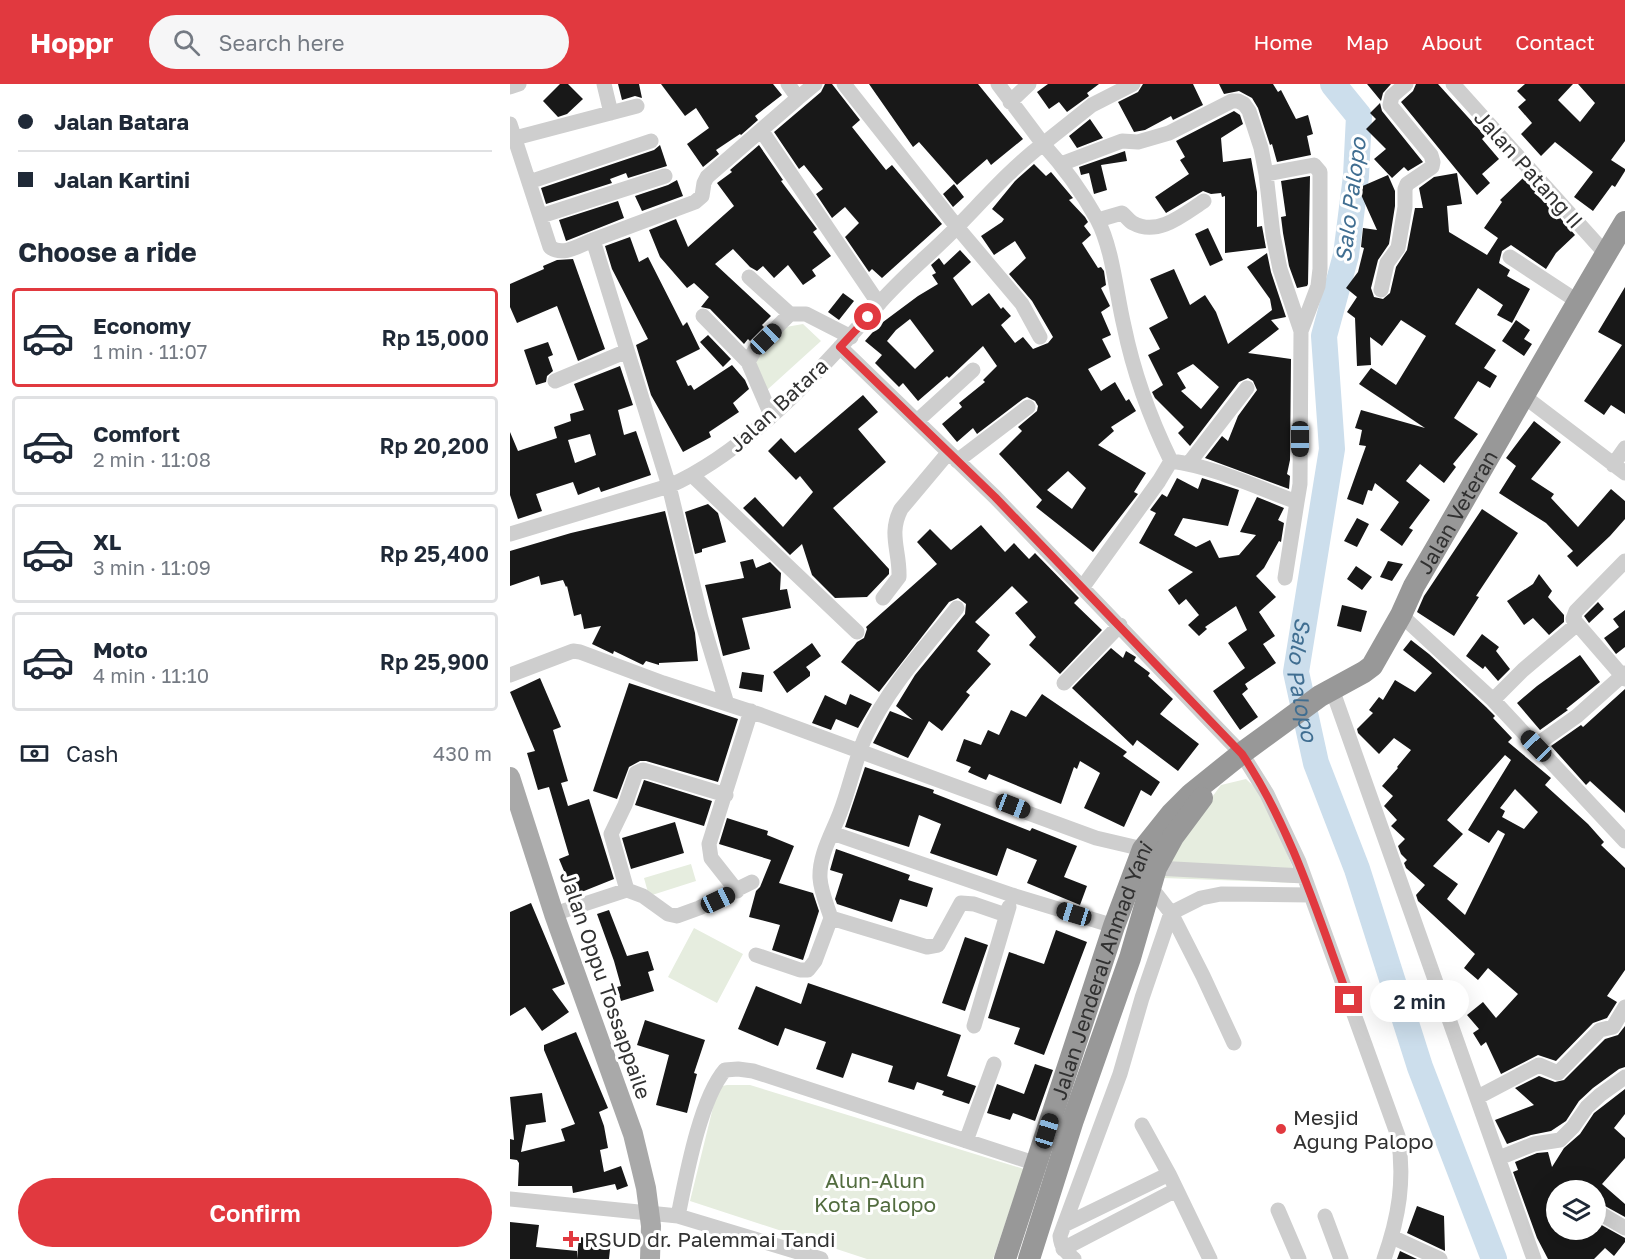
<!DOCTYPE html>
<html lang="en">
<head>
<meta charset="utf-8">
<style>
	body { margin:0; font-family:"Golos Text",sans-serif; background:#f6f6f7; color:#1f2937; height:100vh; display:flex; flex-direction:column; font-size:22px; white-space:nowrap }
	* { box-sizing:border-box; margin:0 }
	p { font-size:20px; color:#747a83 }
	.icon { flex:none; width:33px; height:33px; fill:none; stroke:currentColor; stroke-width:2; stroke-linecap:round; stroke-linejoin:round }
	.map { position:relative; flex:1; overflow:hidden }
	.panel { display:flex; flex-direction:column; background:#fff; width:510px }
	.panel>* { flex:none }
	.banner { display:grid; align-content:center; height:132px; padding:0 18px; background:#fff }
	.fabs { position:absolute; left:1036px; top:1096px; display:grid; gap:12px }
	.fabs a { display:grid; place-items:center; width:60px; height:60px; border-radius:50%; background:#fff; box-shadow:0 6px 24px #0002; font-size:30px }
	.end { position:absolute; width:27px; height:27px; margin:-14px; border:8px solid #e1393f; background:#fff; box-shadow:0 0 0 3px #fff }
	.from { border-radius:50% }
	.bubble { position:absolute; height:42px; border-radius:21px; background:#fff; box-shadow:0 6px 24px #0002; font-size:20px; font-weight:600; line-height:42px; text-align:center }
	.car { position:absolute; width:18px; height:36px; margin:-18px -9px; border-radius:8px; box-shadow:0 0 4px 2px #0007; background:linear-gradient(#222 24%,#8ab4d8 0 40%,#222 0 76%,#8ab4d8 0 86%,#222 0) }
	.banner b { display:flex; align-items:center; gap:21px; height:57px; font-size:22px }
	.banner b+b { border-top:2px solid #e0e1e3 }
	.banner i { width:15px; height:15px; background:#1f2937 }
	ul { padding:0; list-style:none }
	li { display:flex; align-items:center; gap:18px; height:99px; margin:0 12px 9px; padding:0 6px; border:3px solid #e0e1e3; border-radius:6px }
	li div { flex:1 }
	li b { display:block; font-size:22px }
	li em { font-style:normal; font-weight:600 }
	li.active { border-color:#e1393f }
	li>.icon { width:54px; height:54px; stroke-width:1.5 }
	h2 { padding:0 18px; font-size:27px; line-height:72px }
	.pay { display:flex; align-items:center; gap:15px; height:66px; padding:0 18px; font-size:22px }
	.pay p { margin-inline-start:auto }
	.action { display:flex; gap:12px; margin-top:auto; padding:12px 18px }
	.action a { flex:1; height:69px; border-radius:36px; background:#e1393f; color:#fff; font-size:24px; font-weight:600; line-height:69px; text-align:center }
	header { display:flex; align-items:center; gap:36px; box-sizing:border-box; height:84px; padding:0 30px; background:#e1393f; color:#fff }
	header strong { font-size:28px }
	nav { display:flex; gap:33px; margin-inline-start:auto; font-size:21px }
	.search { width:420px; height:54px; background:#f6f6f7; display:flex; align-items:center; gap:15px; box-sizing:border-box; padding:0 21px; border-radius:33px; color:#747a83; font-size:22px }
	main { display:flex; flex:1; min-height:0 }
	.map>svg:first-child { display:block }
	.green { fill:#e6eddf }
	.lines { fill:none; stroke-linecap:round; stroke-linejoin:round }
	.river { stroke:#ccdeec; stroke-width:26 }
	.building { fill:#181818; fill-rule:evenodd }
	.minor { stroke:#cecece; stroke-width:15 }
	.major { stroke:#a9a9a9; stroke-width:20 }
	.highway { stroke:#989898; stroke-width:22 }
	.route { stroke:#e1393f; stroke-width:8 }
	.poi-dot { fill:#e1393f; stroke:#fff; stroke-width:2 }
	.labels { text-anchor:middle; dominant-baseline:central; stroke-width:6; stroke-linejoin:round; paint-order:stroke }
	.street-label { font-size:21px; fill:#313131; stroke:#fff }
	.poi-label { font-size:21px; fill:#313131; stroke:#fff; text-anchor:start }
	.park-label { font-size:21px; fill:#526c3f; stroke:#fff }
	.water-label { font-size:22px; font-style:italic; fill:#406e91; stroke:#fff }
</style>
</head>
<body>
<header>
<strong>Hoppr</strong>
<div class="search"><svg class="icon" aria-label="search" viewBox="0 0 24 24"><circle cx="10" cy="10" r="6"/><path d="M15 15l6 6"/></svg>Search here</div>
<nav><a>Home</a><a>Map</a><a>About</a><a>Contact</a></nav>
</header>
<main>
<section class="panel">
<div class="banner">
<b><i class="from"></i>Jalan Batara</b>
<b><i></i>Jalan Kartini</b>
</div>
<h2>Choose a ride</h2>
<ul>
<li class="active"><svg class="icon" aria-label="car" viewBox="0 0 24 24"><path d="M5 17H2v-5l4-1 3-4h7l3 4 3 1v5h-3M9 17h6M6 11h13"/><circle cx="7" cy="17" r="2"/><circle cx="17" cy="17" r="2"/></svg><div><b>Economy</b><p>1 min · 11:07</p></div><em>Rp 15,000</em></li>
<li><svg class="icon" aria-label="car" viewBox="0 0 24 24"><path d="M5 17H2v-5l4-1 3-4h7l3 4 3 1v5h-3M9 17h6M6 11h13"/><circle cx="7" cy="17" r="2"/><circle cx="17" cy="17" r="2"/></svg><div><b>Comfort</b><p>2 min · 11:08</p></div><em>Rp 20,200</em></li>
<li><svg class="icon" aria-label="car" viewBox="0 0 24 24"><path d="M5 17H2v-5l4-1 3-4h7l3 4 3 1v5h-3M9 17h6M6 11h13"/><circle cx="7" cy="17" r="2"/><circle cx="17" cy="17" r="2"/></svg><div><b>XL</b><p>3 min · 11:09</p></div><em>Rp 25,400</em></li>
<li><svg class="icon" aria-label="car" viewBox="0 0 24 24"><path d="M5 17H2v-5l4-1 3-4h7l3 4 3 1v5h-3M9 17h6M6 11h13"/><circle cx="7" cy="17" r="2"/><circle cx="17" cy="17" r="2"/></svg><div><b>Moto</b><p>4 min · 11:10</p></div><em>Rp 25,900</em></li>
</ul>
<div class="pay"><svg class="icon" aria-label="cash" viewBox="0 0 24 24"><path d="M3 7h18v10H3z"/><circle cx="12" cy="12" r="2"/></svg>Cash<p>430 m</p></div>
<div class="action"><a>Confirm</a></div>
</section>
<div class="map">
<svg width="1115" height="1175" viewBox="0 0 1115 1175">
	<rect width="100%" height="100%" fill="#fff"/>
	<path class="green" d="M293,240L311,257L257,306L244,276L276,243Z
		M736,695L753,711L789,799L653,794L661,768L711,701Z
		M181,780L186,797L139,812L134,794Z
		M184,844L233,870L207,919L158,893Z
		M217,1001H240L514,1085L483,1175H357L180,1117L208,1003Z"/>
	<g class="lines">
		<path class="river" id="s1" d="M823,0L849,32L846,92L836,171L814,252L822,365L786,588L806,679L847,785L910,983L984,1175"/>
	</g>
	<path class="building" d="M50,0H58L73,15L57,30L48,33L33,17Z
		M108,0H129L132,14L125,12L112,16Z
		M151,0H263L272,11L245,32L248,36L231,51L230,50L206,66L209,70L193,83L177,60L199,44L186,24L175,32Z
		M315,0H322L350,36L342,43L376,86L382,81L432,140L372,194L362,185L359,188L335,153L349,139L335,123L322,134L306,110L313,105L294,81L289,85L264,48L311,8Z
		M359,0H468L513,55L481,81L477,75L447,101L409,58L403,63Z
		M538,0H589L577,9L579,12L557,28L549,18L539,25L527,8Z
		M633,0H683L693,21L663,36L661,32L635,46L624,48L608,18L628,8Z
		M709,0H763L768,8L771,6L786,35L798,31L803,50L797,52L801,71L767,78L762,60L760,61L748,24L742,14L729,7L714,10Z
		M857,0H881L873,9L871,17Z
		M906,0H928L975,52L972,55L989,75L972,90L980,99L967,111L891,18L903,7Z
		M1015,0H1063L1048,16L1070,38L1085,19L1068,0H1115V57L1101,76L1115,85V87L1105,103L1102,101L1083,127L1064,113L1083,88L1045,58L1031,72L1011,50L1022,39L1008,23L1016,16L1007,7Z
		M870,19L872,27L913,78L898,87L894,83L882,94L864,75L876,65L856,45L866,35L860,29Z
		M724,27L730,31L733,40L711,54L713,78L741,74L747,108V143L752,142L756,164L715,169V112L712,113L711,109L701,110L693,107L656,129L645,113L679,90L670,76L675,73L666,57Z
		M580,35L593,54L567,64L559,52Z
		M150,61L157,82L118,94L116,89L100,95L102,99L36,120L31,104L144,66Z
		M249,61L273,96L271,97L307,145L303,148L321,172L302,186L306,192L293,201L278,181L264,194L253,182L247,187L240,183L223,165L205,180L261,232L252,241L254,243L240,257L238,255L234,260L200,225L191,223L199,213L184,199L177,204L150,173L139,146L166,135L178,163L224,122L207,99L222,88L220,86Z
		M615,67L617,77L591,81L597,106L584,110L579,89L571,91L569,83Z
		M524,80L536,92L541,88L563,114L559,116L575,133L578,138L574,142L581,151L572,159L588,184L591,183L594,187L596,201L591,204L600,222L591,228L601,251L592,255L601,273L578,285L591,307L605,298L616,317L619,315L626,327L601,343L604,347L588,361L636,389L624,408L628,410L583,468L526,423L532,416L489,370L512,347L508,343L527,327L528,322L525,317L517,313L513,315L467,350L463,344L447,358L432,340L452,323L449,319L475,298L473,296L487,282L473,262L439,294L437,292L408,317L393,299L389,303L365,279L372,271L355,257L369,241L408,212L428,200L422,191L426,189L421,181L429,174L434,181L450,166L461,178L443,194L462,222L479,209L491,225L493,223L501,232L491,241L505,259L513,253L523,265L538,259L543,253L522,217L499,190L516,174L505,157L484,171L471,152L492,138L494,135L482,125L505,97ZM400,235L424,267L405,285L377,257L386,246ZM558,387L576,404L562,425L537,406Z
		M947,89L952,120L937,122L939,148L977,171L988,154L974,144L992,118L990,116L1013,94L1026,107L1024,109L1038,120L1065,151L1046,169L1036,185L1001,161L992,167L989,179L1000,186L997,192L1020,205L1002,239L987,231L993,221L968,204L945,240L986,266L974,284L987,292L980,304L968,297L944,334L968,350L943,380L946,383L934,399L910,380L896,397L920,416L899,444L903,446L892,462L870,446L889,418L865,399L862,407L858,406L853,421L837,415L856,362L849,361L852,346L845,344L851,326L915,344L849,300L861,284L886,301L916,252L891,236L872,262L860,253L861,281L847,282L845,234L837,228L847,213L836,204L848,188L854,164L851,163L853,144L867,146L848,104L878,91L885,107V122L879,160L868,176L861,204L864,213L873,215L880,209L886,183L897,166L905,124H913L909,104L924,93Z
		M800,92L798,200L797,202L787,204L779,182L773,149L771,133L776,132L771,97Z
		M167,96L173,112L132,127L125,112L158,101Z
		M444,100L454,113L443,123L433,110Z
		M108,117L114,134L56,157L49,136Z
		M698,144L713,176L700,182L685,150Z
		M120,153L129,178L138,173L173,242L177,238L190,265L166,277L178,302L181,301L184,306L222,281L235,296L239,305L223,319L229,328L199,348L201,353L173,368L141,311L126,261L138,255L102,185L95,162Z
		M757,169L761,188L776,233L761,236L769,245L738,269L781,275L780,376L777,390L780,392L779,405L695,374L712,352L718,357L728,332L747,306L743,297L738,294L729,298L680,362L668,349L674,343L645,314L642,308L653,301L638,271L650,265L639,244L658,234L640,195L664,185L680,221L695,211L706,228L718,260L762,226L760,215L737,183ZM683,280L709,303L691,325L671,307L676,304L667,289Z
		M63,175L95,265L68,277L47,222L7,239L0,223V200L34,185L33,182L47,176Z
		M1115,203V330L1101,321L1094,331L1074,317L1112,261L1088,248Z
		M333,209L344,217L329,236L318,228Z
		M1006,236L1020,246L1014,255L1022,260L1014,272L992,257Z
		M198,251L221,275L213,283L190,258Z
		M38,258L43,271L38,273L43,287L37,292L36,298L26,301L14,266Z
		M110,282L123,321L108,326L114,351L126,347L141,391L91,408L89,403L68,411L63,398L26,410L32,427L8,435L0,411V348L8,367L47,354L44,343L61,337L60,330L74,326L64,300ZM80,350L86,371L65,379L58,356Z
		M353,311L368,328L348,345L376,378L323,424L379,485V490L357,513L325,514L302,491L292,460L280,471L233,424L245,413L273,443L303,408L290,392L286,396L258,367L271,354L285,369Z
		M1024,337L1051,358L1021,395L1044,410L1041,414L1068,443L1101,405L1115,417V435L1100,452L1067,483L1057,472L1063,467L1036,439L989,409L1006,382L996,374Z
		M667,394L688,405L692,394L729,406L718,442L673,434L664,451L686,463L700,456L709,474L729,471L746,451L730,448L747,413L774,424L768,436L774,439L771,458L769,457L754,484L746,492L766,513L749,528L765,552L753,560L766,579L735,600L738,605L732,610L748,633L730,646L703,607L735,584L718,559L737,546L726,522L695,543L697,545L689,552L678,541L689,531L676,515L669,521L658,506L683,488L629,459L646,429L640,426L652,410L657,413Z
		M198,420L208,429L216,458L192,465V468L185,470L175,428Z
		M972,425L1008,449L966,512L969,513L944,552L907,528L914,512Z
		M155,427L185,549L188,577L149,579V581L136,577L133,581L104,567L103,570L82,560L91,542L74,545L71,530L64,532L57,502L56,503L53,496L31,501L29,492L0,502V467L61,449Z
		M847,434L859,440L847,463L834,457Z
		M471,441L495,468L504,459L519,475L525,469L569,514L564,519L592,546L550,590L519,561L526,553L505,529L518,518L502,502L465,538L480,551L467,567L481,580L456,608L460,611L432,647L419,637L398,674L363,659L380,627L403,636L386,622L405,591L455,530L456,520L448,514L439,518L369,608L331,578L347,558L354,554L357,545L356,543L427,480L407,458L420,445L441,466Z
		M243,475L246,484L260,478L271,489L270,506L277,505L281,524L232,534L240,565L213,572L195,501L234,494L230,478Z
		M878,477L893,480L882,497L870,493Z
		M846,482L862,493L852,506L837,495Z
		M1029,490L1042,507L1038,513L1054,531V538L1039,551L1023,534L1014,541L997,517L1023,500Z
		M1088,518L1094,525L1079,539L1074,532Z
		M832,521L857,527L851,548L827,542Z
		M1115,526V563L1106,570L1094,554L1109,543L1103,535Z
		M972,550L989,563L986,567L1000,585L988,597L975,582L973,585L956,572Z
		M901,556L919,570L976,623L985,632L983,634L1002,654L998,658L1041,694L1035,701L1078,740L1094,758L1091,761L1115,784V886L1097,912L1107,918L1097,934L1083,939L1046,977L1028,971L991,990L976,958L971,962L963,949L969,945L957,931L973,918L986,934L1008,910L978,884L968,896L954,884L965,870L908,817L906,811L915,801L896,784L894,779L897,776L891,770L888,762L895,755L881,742L887,736L874,722L883,712L872,702L888,684L887,683L901,666L884,654L869,670L848,649L847,645L863,629L859,626L869,613L873,616L885,596L905,608L922,589L893,566ZM995,671L1001,676L958,746L979,759L988,746L995,750L955,831L937,815L948,800L923,782L953,750L937,736ZM1005,705L1028,728L1014,745L992,733L995,727L990,724Z
		M302,559L311,572L296,583L300,588V592L277,609L263,588Z
		M601,564L613,574L616,567L626,573L624,577L640,589L638,592L663,615L650,630L689,660L668,687L627,656L623,662L562,604Z
		M1070,571L1090,598L1056,625L1058,626L1030,646L1007,619L1027,602Z
		M232,588L254,591L252,608L229,604Z
		M30,594L51,643L43,646L58,697L51,699L58,722L79,715L104,795L64,811L49,775L59,771L39,703L28,706L17,669L25,667L0,608Z
		M119,599L228,635L208,698L136,677H130L119,683L107,715L83,707Z
		M1115,605V729L1080,697L1076,701L1041,662L1071,641L1073,643Z
		M340,610L362,620L348,644L326,635L321,646L302,639L315,611L336,621Z
		M532,610L617,668L613,672L650,698L641,712L631,706L614,743L574,724L590,689L570,677L567,685L564,683L551,720L479,690L476,696L458,688L461,683L446,677L454,655L471,661L478,646L489,651L501,626L516,633Z
		M355,683L424,706L423,709L520,747L522,744L567,762L554,793L577,802L570,821L517,799L527,776L497,764L487,792L420,769L431,740L409,731L399,763L335,743Z
		M134,696L202,717L194,742L125,721Z
		M217,734L258,747L257,751L284,762L269,799L303,809L309,827L293,876L262,866L270,841L239,833L246,807L250,803L261,776L209,760Z
		M165,738L174,769L121,785L112,754Z
		M326,765L400,791L398,796L423,804L417,823L390,815L382,838L327,820L325,815L333,790L320,786Z
		M21,819L55,900L42,905L59,928L32,947L15,923L0,932V828Z
		M99,826L117,872L138,867L144,886L138,888L144,907L111,917L107,903L111,902L104,877L87,830Z
		M546,846L577,858L534,971L504,960L510,944L478,934L499,868L534,880Z
		M455,853L478,861L455,927L432,919Z
		M298,899L451,951L437,992L466,1002L459,1020L432,1011L434,1007L407,998L404,1006L378,998L383,982L342,969L333,994L306,985L316,958L275,944L268,962L228,945L246,902L291,920Z
		M135,936L195,956L184,989L187,990L177,1029L146,1021L159,971L127,961Z
		M1115,942V983L1109,985L1083,1004L1069,1017L1056,1037L1041,1047L1021,1051L997,1060L985,1036L1024,1021L1005,1004L1029,992L1045,998L1054,996L1095,955L1108,951Z
		M66,948L98,1024L89,1028L94,1042L98,1064L90,1066L94,1088L111,1082L118,1102L107,1106L105,1100L63,1109L62,1102H8L9,1079L7,1076L0,1075V1055L4,1056L0,1013L32,1009L36,1038L16,1041L11,1068L55,1057L51,1045L65,1040L34,966V961Z
		M525,980L543,986L525,1037L503,1029L500,1036L477,1029L487,1000L514,1010Z
		M1115,1005V1030L1104,1044L1115,1054V1074L1092,1100L1115,1120V1133L1086,1117V1107H1047V1125L1042,1126L1047,1135V1146H1086V1138L1115,1154V1158L1104,1172L1095,1164L1084,1175H1038L1027,1154L1003,1088L1008,1086L1005,1078L1027,1069L1038,1068L1042,1083L1054,1064L1070,1050L1084,1029Z
		M907,1122L934,1132L935,1167L897,1149Z
		M0,1138L29,1141L26,1163L67,1167V1175H0Z
		M69,1153L101,1156L99,1175H67Z
		M890,1167L907,1175H887Z"/>
	<g class="lines">
		<path class="minor" d="M94,0L101,29
			M278,0L288,14L305,0
			M334,0L447,143L512,220L530,253
			M623,0L582,21L533,60C554,83 572,108 587,135C603,165 606,209 614,242C624,291 639,332 661,377
			M943,0L1096,170
			M0,3L9,0
			M500,18L519,0
			M0,40L40,163C53,173 70,161 83,156
			M251,46L369,220
			M5,54L127,22
			M551,80L612,57L628,58L659,49L722,17H728L734,20L739,27L751,64L756,90L763,151L770,185L791,247L790,400L787,418C745,403 705,383 661,377
			M756,90L804,81L810,88V185L808,202L791,247
			M19,98L141,57
			M31,132L155,92
			M588,136L612,129C616,132 619,137 623,139C648,153 674,130 694,117
			M1000,173L1067,217
			M239,193L280,230
			M871,206L877,179L888,164L895,123V105L897,100L922,83L923,78L921,71L880,21L882,12L896,0
			M193,232L238,278
			M330,263L485,413L732,670L757,710L789,778L888,1052C895,1096 889,1133 874,1175
			M45,297L117,267
			M1015,313L1115,389
			M261,331L238,278L246,264L280,230H296L341,253
			M407,337L463,286
			M447,377L518,323
			M679,379L737,304
			M1103,381L1115,364
			M183,392L347,548
			M0,450L159,402C237,368 311,286 367,222C389,196 417,173 441,149C471,119 499,86 533,60L488,0
			M1115,477L1066,527L1063,535L1115,595
			M775,494L787,418
			M572,504L649,397L661,377
			M373,514L389,493C390,467 378,450 391,425L438,369
			M891,531L983,616L1115,757
			M0,591L63,567L70,568L153,599L251,631L586,754L633,765
			M554,599L610,541
			M822,605L1024,1175
			M983,616L1013,586L1066,541
			M217,620L191,534L159,402L83,156L185,118L192,112L194,99L197,93L288,14
			M1026,661L1067,632L1115,589
			M322,749L502,811L604,842
			M646,784L794,792
			M117,806L101,750L115,721L126,689L133,686L216,711
			M640,806L647,811L661,829L691,814L711,810L801,811
			M227,807L201,774L199,760L241,627
			M44,830L117,806L133,812L158,830L167,832L189,824L242,798
			M321,834C317,821 311,808 310,794C309,771 322,750 330,729C340,703 345,676 356,651C378,604 415,564 447,524
			M246,871L290,886H298L305,877L321,834L417,863L428,861L451,819L464,820L496,831
			M464,942L499,823
			M968,1013L1029,981L1048,989L1090,946L1103,943L1115,923
			M632,1041L659,1090L700,1175
			M456,1057L484,980
			M989,1074L1024,1060L1050,1056L1063,1043L1077,1023L1090,1011L1115,993
			M0,1115L168,1132L311,1175
			M768,1126L789,1175
			M1086,1127L1115,1144
			M168,1132C176,1093 190,1015 215,986L228,985L243,987L527,1080
			M815,1132L831,1175
			M554,1141L659,1090
			M882,1153L930,1175
			M553,1165L666,1106
			M564,1175C556,1168 551,1164 550,1152L610,990L632,914L661,829L693,892L724,959"/>
		<path class="major" d="M0,693L44,830L123,1050L136,1104L141,1142L140,1175"/>
		<g class="highway">
			<path id="s2" d="M495,1175L604,842L633,765L661,730L681,710L732,669L810,612L854,588L862,582L891,531L904,502C975,381 1043,258 1115,138"/>
			<path d="M519,1175L563,1036L620,874L646,784L663,753L692,714"/>
		</g>
	</g>
	<g class="lines">
		<path class="route" d="M358,233L330,263L485,413L732,670C782,745 808,832 839,916"/>
	</g>
	<g class="poi-dot">
		<circle cx="771" cy="1045" r="6"/>
		<path d="M58 1146h6v6h6v6h-6v6h-6v-6h-6v-6h6z"/>
	</g>
	<g class="labels">
		<g class="street-label">
			<text transform="translate(1019 85) rotate(48)">Jalan Patang II</text>
			<text transform="translate(268 321) rotate(-43)">Jalan Batara</text>
			<text stroke="none"><textPath href="#s2" startOffset="904">Jalan Veteran</textPath></text>
			<text stroke="none"><textPath href="#s2" startOffset="304">Jalan Jenderal Ahmad Yani</textPath></text>
			<text transform="translate(96 901) rotate(71)">Jalan Oppu Tossappaile</text>
		</g>
		<g class="poi-label">
			<text x="783" y="1033">Mesjid<tspan x="783" dy="24">Agung Palopo</tspan></text>
			<text x="74" y="1155">RSUD dr. Palemmai Tandi</text>
		</g>
		<g class="park-label">
			<text x="365" y="1096">Alun-Alun<tspan x="365" dy="24">Kota Palopo</tspan></text>
		</g>
		<g class="water-label">
			<text transform="translate(840 116) rotate(-83)">Salo Palopo</text>
			<text stroke="none"><textPath href="#s1" startOffset="612">Salo Palopo</textPath></text>
		</g>
	</g>
</svg>
<div class="fabs">
<a><svg class="icon" aria-label="layers" viewBox="0 0 24 24"><path d="M12 4l9 5-9 5-9-5zM3 14l9 5 9-5"/></svg></a>
</div>
<i class="end from" style="left:358px;top:233px"></i>
<i class="end" style="left:839px;top:916px"></i>
<div class="bubble" style="left:860px;top:896px;width:99px">2 min</div>
<i class="car" style="left:256px;top:255px;rotate:46deg"></i>
<i class="car" style="left:790px;top:355px;rotate:180deg"></i>
<i class="car" style="left:1026px;top:662px;rotate:316deg"></i>
<i class="car" style="left:503px;top:722px;rotate:111deg"></i>
<i class="car" style="left:208px;top:816px;rotate:65deg"></i>
<i class="car" style="left:564px;top:830px;rotate:287deg"></i>
<i class="car" style="left:537px;top:1047px;rotate:17deg"></i>
</div>
</main>
</body>
</html>
